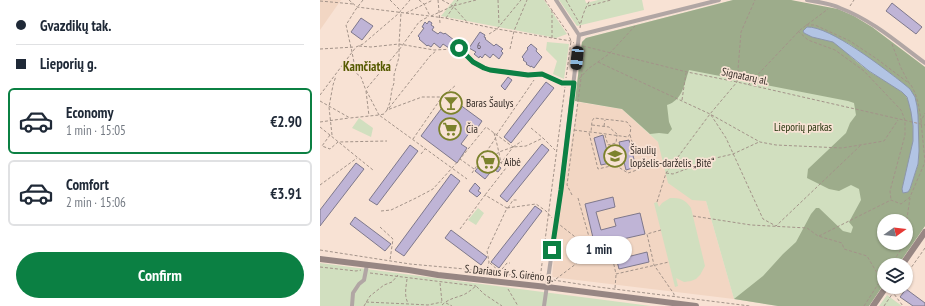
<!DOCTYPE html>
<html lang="en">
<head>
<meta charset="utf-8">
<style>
	body { margin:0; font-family:"PT Sans Narrow",sans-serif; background:#f2f2f3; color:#1f2937; height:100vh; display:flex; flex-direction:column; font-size:15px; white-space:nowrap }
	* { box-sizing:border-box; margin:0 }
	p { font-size:13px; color:#747a83 }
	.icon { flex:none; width:22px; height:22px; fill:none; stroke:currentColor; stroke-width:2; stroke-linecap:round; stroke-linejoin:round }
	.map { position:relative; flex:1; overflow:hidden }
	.drawer { display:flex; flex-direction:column; background:#fff; width:320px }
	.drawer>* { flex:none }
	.guide { display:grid; align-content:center; height:88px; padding:0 16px; background:#fff }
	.needle { width:26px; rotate:76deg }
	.controls { position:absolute; left:557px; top:214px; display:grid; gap:8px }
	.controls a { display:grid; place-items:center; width:36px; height:36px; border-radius:50%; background:#fff; box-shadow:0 1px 3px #0004; font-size:20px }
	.end { position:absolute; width:18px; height:18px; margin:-9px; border:5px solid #0b8043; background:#fff; box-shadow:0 0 0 2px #fff }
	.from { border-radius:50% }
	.bubble { position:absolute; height:28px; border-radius:14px; background:#fff; box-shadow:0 1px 3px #0004; font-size:13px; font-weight:600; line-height:28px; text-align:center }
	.car { position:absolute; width:12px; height:24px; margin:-12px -6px; border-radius:5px; box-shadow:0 0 3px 1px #0007; background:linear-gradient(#222 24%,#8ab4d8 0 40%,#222 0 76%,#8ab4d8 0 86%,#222 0) }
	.guide b { display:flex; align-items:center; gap:14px; height:38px; font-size:15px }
	.guide b+b { border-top:1px solid #e0e1e3 }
	.guide i { width:10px; height:10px; background:#1f2937 }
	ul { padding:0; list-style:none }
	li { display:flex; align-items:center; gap:12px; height:66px; margin:0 8px 6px; padding:0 8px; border:2px solid #e0e1e3; border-radius:6px }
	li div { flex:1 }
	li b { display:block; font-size:15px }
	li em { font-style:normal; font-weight:600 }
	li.on { border-color:#0b8043 }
	li>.icon { width:36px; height:36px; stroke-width:1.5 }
	.primary-button { display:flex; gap:8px; margin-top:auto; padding:8px 16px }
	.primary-button a { flex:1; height:46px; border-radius:24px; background:#0b8043; color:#fff; font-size:16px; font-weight:600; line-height:46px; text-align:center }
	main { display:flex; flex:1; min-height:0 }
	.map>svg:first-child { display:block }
	.built { fill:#f2d6c3 }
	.green { fill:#d1dfbf; fill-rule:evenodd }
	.forest { fill:#9dac8b; fill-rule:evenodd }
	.water { fill:#b2c4e4; stroke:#8c96ab }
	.building { fill:#bfb4d6; stroke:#7e788b }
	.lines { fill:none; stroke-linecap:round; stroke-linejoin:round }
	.path { stroke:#a39389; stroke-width:1; stroke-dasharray:3 2; stroke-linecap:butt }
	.street { stroke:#b1a6a4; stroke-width:4 }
	.secondary { stroke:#978683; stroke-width:6 }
	.route { stroke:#0b8043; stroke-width:5 }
	.labels { text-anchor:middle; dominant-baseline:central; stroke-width:3.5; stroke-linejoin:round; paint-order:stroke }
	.number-label { font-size:9px; fill:#564d52 }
	.street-label { font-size:11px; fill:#332b26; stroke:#f8e2d4 }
	.poi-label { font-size:11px; fill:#332b26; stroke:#f8e2d4; text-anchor:start }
	.park-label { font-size:11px; fill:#212f08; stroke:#f8e2d4 }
	.quarter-label { font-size:13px; font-weight:bold; fill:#565a01; stroke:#f8e2d4 }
</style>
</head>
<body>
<main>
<section class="drawer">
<div class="guide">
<b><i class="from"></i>Gvazdikų tak.</b>
<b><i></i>Lieporių g.</b>
</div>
<ul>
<li class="on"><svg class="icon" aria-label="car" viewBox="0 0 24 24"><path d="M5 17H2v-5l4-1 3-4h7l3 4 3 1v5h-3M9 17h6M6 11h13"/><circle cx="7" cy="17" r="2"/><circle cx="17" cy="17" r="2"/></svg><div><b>Economy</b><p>1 min · 15:05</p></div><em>€2.90</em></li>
<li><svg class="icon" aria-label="car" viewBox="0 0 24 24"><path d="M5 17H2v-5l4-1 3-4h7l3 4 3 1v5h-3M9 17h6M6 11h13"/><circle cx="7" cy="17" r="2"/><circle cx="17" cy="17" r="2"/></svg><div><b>Comfort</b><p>2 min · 15:06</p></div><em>€3.91</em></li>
</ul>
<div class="primary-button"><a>Confirm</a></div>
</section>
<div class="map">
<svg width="605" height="306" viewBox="0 0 605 306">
	<rect width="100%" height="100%" fill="#f8e2d4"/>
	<path class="built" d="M0,0H21L0,30Z
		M258,102L302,109L338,142L386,201L414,299L232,277L237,227Z"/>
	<path class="green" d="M134,0H224L247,34L236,38L121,16Z
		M239,0H265L266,3L278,0H322L324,10L257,26Z
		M413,0H471L552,27L605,67V226L578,265H564V284L549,306H458L414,299L386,201L372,200L348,183L338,142L302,109L255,101L262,42L266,38ZM564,221H586V243H564Z
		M227,42L249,44L244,79L233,74L237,61L226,50Z
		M39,118L53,128L51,137L32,128Z
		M350,198C361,198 365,199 371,208L385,266L380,275L376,279L371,281L364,282L356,278L358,286L355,287L334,203L337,202L339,207L342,203Z
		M158,208L164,213L156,225L148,220Z
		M0,263L331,306H0Z
		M567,295L582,306H559Z"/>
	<path class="forest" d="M413,0H471L518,9L534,16L552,27L605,67V226L578,265H564V284L549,306H458L414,299L443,276L463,254L476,242L491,214L496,208H499L523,231L531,233L533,227L529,222L541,200L539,189L531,185L519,191L509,189L487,178L488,169L526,133L530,123L536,115L534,103L528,101L369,70C364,84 363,100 347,105L349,122L352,129L348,134L339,133L330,134L302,109L255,101L262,42L266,38ZM491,27L510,34L531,45L574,76L590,89L597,106L599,151L598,164L590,189L588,192C591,167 595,141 592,116C591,110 590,103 587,98C582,89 559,78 550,72C538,64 527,53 517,44L513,42L508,40ZM564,221H586V243H564Z"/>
	<path class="water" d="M487,27C510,26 565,69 584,84L590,89L595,97L597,106L598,115L599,151L598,164L590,189L588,192L583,193L582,189L593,141V126L591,112L589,104L587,97L582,92L549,71L513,42L492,37L484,33L483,31Z"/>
	<path class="building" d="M572,3L602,27L596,34L566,11Z
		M41,18L53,26L42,40L31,32Z
		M109,21L112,23L111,25L114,27L112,30L118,34L120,32L124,34L125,33L134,40L129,48L123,44L120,48L114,43L111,47L108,45L107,46L99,39L100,38L98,36L104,28L102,27L105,22L107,24Z
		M160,32L165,35L164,37L166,38L165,39L174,46L176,44L183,49L181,51L183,53L179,59L173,54L170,58L165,54L162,58L160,56L159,58L154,54L156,52L149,48Z
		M211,44L217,49L216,51L222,57L214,68L211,66V67L206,64L207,63L203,60L204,59L202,57L208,49L207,48Z
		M188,77L192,80L185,90L181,86Z
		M226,82L234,88L191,143L184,137Z
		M128,96L162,121L156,130L153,128L141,144L147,148L137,163L101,136L124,105L122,104Z
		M283,135L290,163L281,165L274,138Z
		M309,140L316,167L306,170L299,142Z
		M222,144L229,150L187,202L180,196Z
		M90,145L98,151L57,205L49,200Z
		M167,157L181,168L178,172L173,169L165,179L155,171Z
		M36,163L44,169L0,226V210Z
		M131,174L140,181L84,256L75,250Z
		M155,183L160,188L158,191L161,193L157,197L149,191Z
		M293,197L295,207L276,212L281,230L296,226L294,219L320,213L325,234L303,239L307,257L327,252L329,262L299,269L291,238L274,242L265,204Z
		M215,206L222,211L179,268L171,262Z
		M35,217L71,244L65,251L30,224Z
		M131,230L167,257L161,265L125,238Z
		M586,289L605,303V306H593L580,297Z"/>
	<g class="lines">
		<path class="path" d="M29,0L37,7L125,18L177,29L251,41L254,43
			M43,0L36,9L26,25L32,52L36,73L41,77L45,88L59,115L64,114L67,110L102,97H122
			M70,0L81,11
			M99,0L104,4L110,16
			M118,0L120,23
			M122,0L133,6L147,22
			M178,0L179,25
			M225,0L248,33L251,41L246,78
			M246,0L260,24
			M0,1L33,4
			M268,6L291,0
			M530,6L534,0
			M232,10V38
			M86,13L113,0
			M111,16L133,6L156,0
			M126,18L138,0
			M486,25H495L530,41L557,59L590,84
			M260,28C261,19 265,8 270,0
			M478,31L488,40L515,50L544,71L581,110L585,120V135L570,191L571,200
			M169,34L177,29L201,0
			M572,44L581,68L589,83
			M39,46L51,47L79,44L114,50L135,49
			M263,46L367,72L417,82L579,119L605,125
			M0,49L35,47
			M190,49L194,31L207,0
			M278,62L390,114L440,142L456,145L522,148L564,141L578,120
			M259,79L268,69L289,54L315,26
			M428,85L480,30L508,9
			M591,85C598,97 599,107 601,120
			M47,88L79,50L99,22L104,19L108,17
			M46,91L49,116
			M0,95L36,47L43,44L78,14L90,0
			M362,100L366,73
			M0,101L30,118L59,115L147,179
			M69,108L110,56L116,51
			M67,110L70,102L72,89L74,83V75L79,57V44L81,13
			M391,115L406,138L443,219L456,226L541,145
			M0,122L29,118
			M272,125L289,127L298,135
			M284,126L285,120
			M0,127L53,170
			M211,128L223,138
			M254,130L269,132H271L308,137L310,134L311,127L307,122L301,121L274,118L272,121L271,132
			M174,133C177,143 179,153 181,163L173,157L179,152L193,147L206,146L223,138L235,150
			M269,133L278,169L295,165L308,173L320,169
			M10,135L2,146L10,149L18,142L67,141
			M12,135L9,107L13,85L16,76
			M285,135L288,145L296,143L297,135
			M310,135L313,145L316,149
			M93,139L122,97L136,85
			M193,147L202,141
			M101,154L105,149
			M154,169L140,159L166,127L193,147L181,163L186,168L165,195
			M152,173L175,139L177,134L214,80
			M346,173L353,174L369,168L383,161L413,154L439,142
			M0,185L37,158
			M252,195L247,185L265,48
			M258,198L273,251L290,247L296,274L349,262
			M337,202L346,173L390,114L417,82L421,32L435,0
			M187,208L216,204L226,211L232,218
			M188,208L193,200H197
			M61,211L71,210L96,198L113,189L132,168L140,159
			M373,216L431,225L487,228L498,236L522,243L524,249L547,256L563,283
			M586,225L590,198
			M60,227L73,239L70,260
			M140,229L165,195L187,208L167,251L169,262L167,272
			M341,230L327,234L334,265L354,294V296
			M499,236L571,200L581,204L590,197L605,162L601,121L605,113
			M0,250L90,264L145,269L220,279L245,87
			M170,263L180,272
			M571,265L585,243
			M0,267L36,271L41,270
			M50,273L156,286
			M179,273L187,263H190
			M586,275L605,248
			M87,279C86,287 84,296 88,303
			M233,280L278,287L430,306
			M232,282L273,251L240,225
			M120,283L122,302
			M295,288L296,275
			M188,289L198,306
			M571,291L574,294L583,306
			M46,302L89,304L108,305L122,302
			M126,303L132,306
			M122,305C128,299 135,298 143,295C148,293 152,289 156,286L164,294L182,306
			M44,306L50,296L64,285L72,282L78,275
			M544,306L564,275
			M564,306L577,287"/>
		<path class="street" d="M487,0C498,2 510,3 520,8C552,20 578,43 605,63
			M259,35L399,0
			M139,48L153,62L164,68L170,70L208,75L222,74L242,83H254
			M32,306L33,293L39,284L44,280L47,265
			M224,306L241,190L259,35L236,0"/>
		<path class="secondary" d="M0,259L89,270L118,275L227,287L376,306
			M582,265L605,232
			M553,306L566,287"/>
	</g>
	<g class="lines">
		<path class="route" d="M139,48L153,62L164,68L170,70L208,75L222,74L242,83H254L241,190L232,250"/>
	</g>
	<defs>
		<g id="bar-ring" transform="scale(1.15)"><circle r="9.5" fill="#f8e2d4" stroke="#7c822c" stroke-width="1.5"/><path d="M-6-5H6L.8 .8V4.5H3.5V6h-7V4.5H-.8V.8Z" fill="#7c822c"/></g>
		<g id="supermarket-ring" transform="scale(1.15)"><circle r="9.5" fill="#f8e2d4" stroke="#7c822c" stroke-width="1.5"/><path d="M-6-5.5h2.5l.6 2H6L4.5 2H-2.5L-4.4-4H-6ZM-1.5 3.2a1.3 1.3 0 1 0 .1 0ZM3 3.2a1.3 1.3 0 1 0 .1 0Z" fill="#7c822c"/></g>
		<g id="school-ring" transform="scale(1.15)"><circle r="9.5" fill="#f8e2d4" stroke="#7c822c" stroke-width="1.5"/><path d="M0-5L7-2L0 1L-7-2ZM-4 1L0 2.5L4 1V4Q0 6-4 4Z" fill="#7c822c"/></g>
	</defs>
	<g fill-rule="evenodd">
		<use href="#bar-ring" x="131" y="103"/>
		<use href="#supermarket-ring" x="130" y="129"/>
		<use href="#school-ring" x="295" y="156"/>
		<use href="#supermarket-ring" x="168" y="162"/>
	</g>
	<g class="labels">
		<g class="number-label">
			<text x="159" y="45">6</text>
		</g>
		<g class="street-label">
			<text transform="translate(425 76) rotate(12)">Signatarų al.</text>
			<text transform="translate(189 273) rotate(6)">S. Dariaus ir S. Girėno g.</text>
		</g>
		<g class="poi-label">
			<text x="146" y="103">Baras Šaulys</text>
			<text x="146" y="129">Čia</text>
			<text x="310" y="150">Šiaulių<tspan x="310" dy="13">lopšelis-darželis „Bitė“</tspan></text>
			<text x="184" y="162">Aibė</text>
		</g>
		<g class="park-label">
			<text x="483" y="127">Lieporių parkas</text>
		</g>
		<g class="quarter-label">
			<text x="47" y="66">Kamčiatka</text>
		</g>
	</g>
</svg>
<div class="controls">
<a><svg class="needle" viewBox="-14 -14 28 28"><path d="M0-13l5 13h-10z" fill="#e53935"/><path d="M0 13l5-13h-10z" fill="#747a83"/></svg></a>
<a><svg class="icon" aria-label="layers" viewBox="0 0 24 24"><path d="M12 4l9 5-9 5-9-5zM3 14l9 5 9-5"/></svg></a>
</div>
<i class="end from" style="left:139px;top:48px"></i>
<i class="end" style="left:232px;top:250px"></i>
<div class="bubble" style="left:246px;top:236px;width:66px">1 min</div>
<i class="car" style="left:257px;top:58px;rotate:186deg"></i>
</div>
</main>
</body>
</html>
